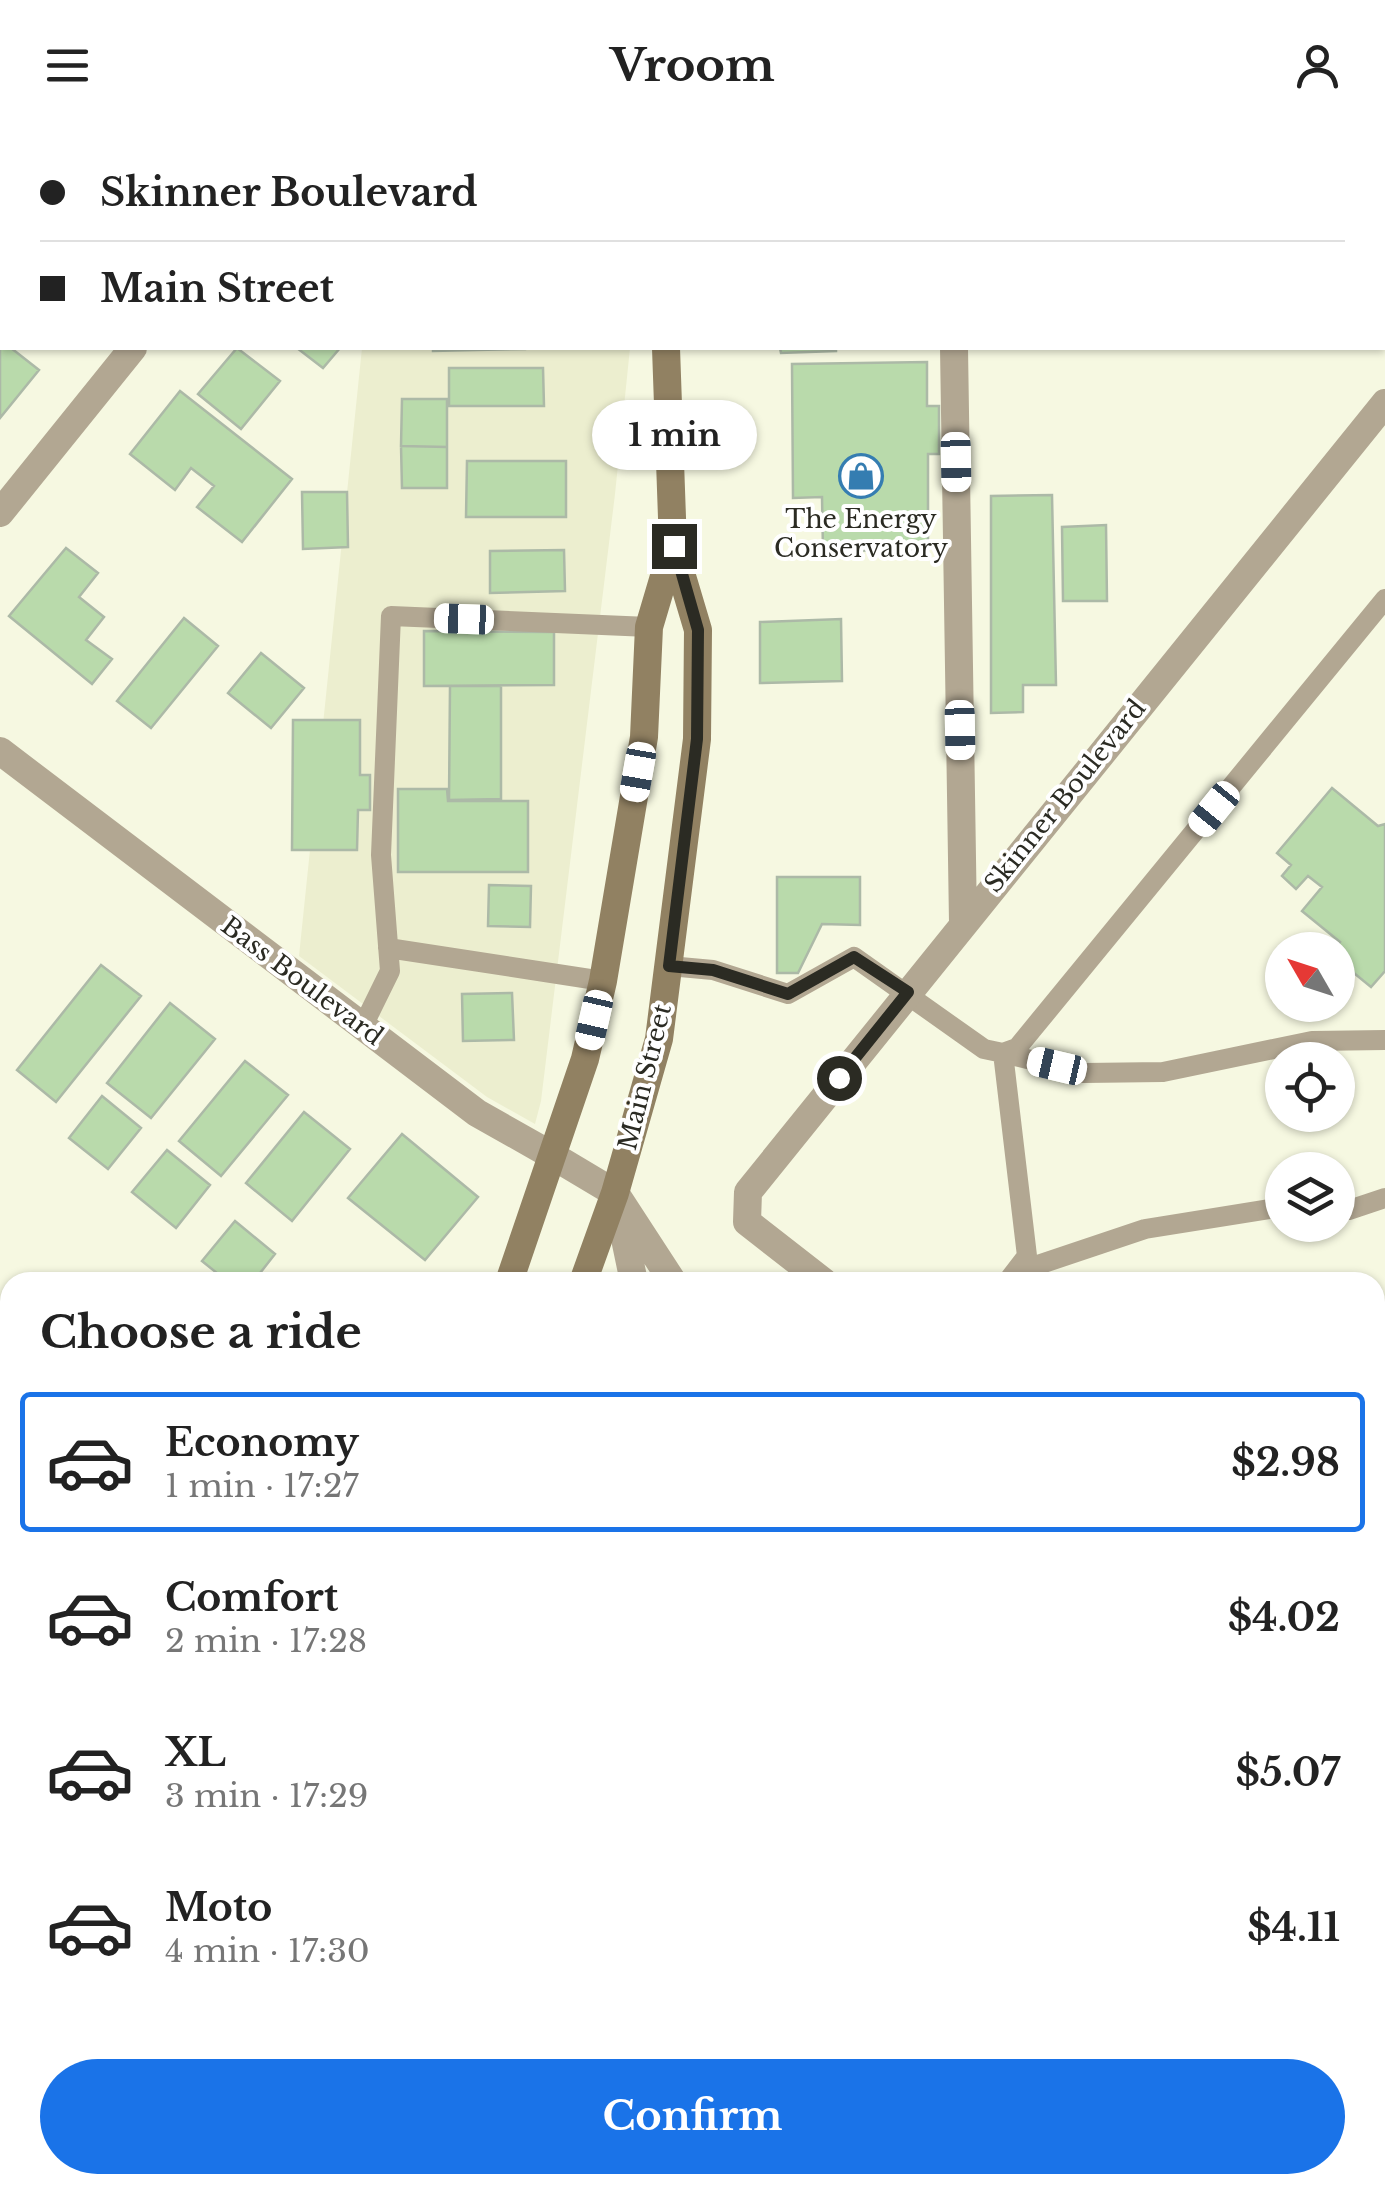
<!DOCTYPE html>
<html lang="en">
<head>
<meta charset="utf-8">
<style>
	body { margin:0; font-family:"Libre Baskerville",serif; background:#f2f2f2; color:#222; height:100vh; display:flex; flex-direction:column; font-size:38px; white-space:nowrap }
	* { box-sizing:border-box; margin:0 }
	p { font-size:32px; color:#767676 }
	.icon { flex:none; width:55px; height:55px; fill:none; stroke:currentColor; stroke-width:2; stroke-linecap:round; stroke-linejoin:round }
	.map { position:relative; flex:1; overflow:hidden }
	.sheet { position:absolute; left:0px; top:1142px; width:1385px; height:922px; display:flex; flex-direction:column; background:#fff; border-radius:30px 30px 0 0; box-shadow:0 2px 8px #0004 }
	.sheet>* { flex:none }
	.guide { position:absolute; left:0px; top:0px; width:1385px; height:220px; box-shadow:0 2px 8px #0004; display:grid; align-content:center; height:220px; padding:0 40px; background:#fff }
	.needle { width:65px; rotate:309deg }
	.buttons { position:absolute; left:1265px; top:802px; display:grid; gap:20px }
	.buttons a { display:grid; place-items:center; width:90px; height:90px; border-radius:50%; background:#fff; box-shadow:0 2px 8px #0004; font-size:50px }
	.end { position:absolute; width:45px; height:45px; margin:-22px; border:12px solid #2b2b23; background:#fff; box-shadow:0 0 0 5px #fff }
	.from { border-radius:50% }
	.bubble { position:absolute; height:70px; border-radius:35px; background:#fff; box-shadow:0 2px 8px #0004; font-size:32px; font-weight:700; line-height:70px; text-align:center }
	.car { position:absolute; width:30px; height:60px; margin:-30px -15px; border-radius:12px; box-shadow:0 0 8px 2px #0007; background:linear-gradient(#fff 24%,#345 0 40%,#fff 0 76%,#345 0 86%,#fff 0) }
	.guide b { display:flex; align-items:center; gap:35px; height:95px; font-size:38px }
	.guide b+b { border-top:2px solid #e0e0e0 }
	.guide i { width:25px; height:25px; background:#222 }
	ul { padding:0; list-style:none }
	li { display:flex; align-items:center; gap:30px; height:140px; margin:0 20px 15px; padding:0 20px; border:5px solid transparent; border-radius:10px }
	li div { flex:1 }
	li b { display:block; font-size:38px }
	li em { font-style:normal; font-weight:700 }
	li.selected { border-color:#1a73e8 }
	li>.icon { width:90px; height:90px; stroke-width:1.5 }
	h2 { padding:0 40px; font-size:45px; line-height:120px }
	.button { display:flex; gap:20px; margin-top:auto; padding:20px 40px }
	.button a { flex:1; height:115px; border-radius:60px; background:#1a73e8; color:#fff; font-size:40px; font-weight:700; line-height:115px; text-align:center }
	header { display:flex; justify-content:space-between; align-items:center; height:130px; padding:0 40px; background:#fff; font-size:45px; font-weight:700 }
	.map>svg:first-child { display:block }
	.built { fill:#eceecf }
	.building { fill:#b9daab; stroke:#acb9a7; stroke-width:2.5 }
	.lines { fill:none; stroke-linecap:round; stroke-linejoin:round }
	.service { stroke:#b2a792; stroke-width:20 }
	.minor { stroke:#b2a792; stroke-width:28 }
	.tertiary { stroke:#b2a792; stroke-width:28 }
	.secondary { stroke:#918162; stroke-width:28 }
	.route { stroke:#2b2b23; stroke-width:12 }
	.labels { text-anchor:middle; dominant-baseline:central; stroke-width:8; stroke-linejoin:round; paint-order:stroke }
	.poi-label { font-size:25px; fill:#2b2b23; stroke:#fff }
	.street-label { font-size:25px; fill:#2b2b23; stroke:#fff }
</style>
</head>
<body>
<header><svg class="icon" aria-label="menu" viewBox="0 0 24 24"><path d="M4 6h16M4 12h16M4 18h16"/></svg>Vroom<svg class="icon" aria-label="person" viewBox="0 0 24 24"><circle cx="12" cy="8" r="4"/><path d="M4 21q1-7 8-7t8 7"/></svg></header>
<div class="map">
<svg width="1385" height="2063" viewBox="0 0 1385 2063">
	<rect width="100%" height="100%" fill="#f6f8e1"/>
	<path class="built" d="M362,218H630L615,364L541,971L535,994L487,967L299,826Z
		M1375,1621L1385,1629V2063H879L878,2055H1375Z"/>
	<path class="building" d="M468,0H552V2H468Z
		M1324,0H1385V50L1382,2Z
		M0,209L2,218H11L39,240L0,288Z
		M237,218L280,251L241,299L198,264Z
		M297,218H340L323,238Z
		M433,218H525V219L433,221Z
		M780,218H836V221L781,223Z
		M927,232V276H939V324H928V420L823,421L822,367L793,368L792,234Z
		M449,238H543L544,276H449Z
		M180,261L292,349L242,412L197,377L214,356L191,338L175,360L130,324Z
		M402,269H447V317L401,316Z
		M401,316L447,317V358H402Z
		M467,331H566V387H466Z
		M302,362H347L348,417L303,419Z
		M1052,365L1056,555H1023V582L991,583V366Z
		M1106,395L1107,471H1063L1062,397Z
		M66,418L98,443L79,467L104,487L86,510L112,529L92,554L9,486Z
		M564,420L565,461L490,463V421Z
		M184,488L218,516L151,598L117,571Z
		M841,489L842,551L760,553V492Z
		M424,501L554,502V555L424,556Z
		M261,523L304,558L271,598L228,563Z
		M450,556H501V669L449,670Z
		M293,590H360V645H370V680H358L357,720H292Z
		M1332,658L1378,696L1385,694V841L1371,857L1338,830V820H1333L1340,812L1302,781L1322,757L1308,746L1296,759L1282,746L1291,735L1277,723Z
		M398,659H447L448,671H528V742H398Z
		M777,747H860V795L822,794L798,843H777Z
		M489,755L531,756L530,797L488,796Z
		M101,835L141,866L56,972L17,940Z
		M512,863L514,910L463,911L462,864Z
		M170,873L215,909L151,988L107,953Z
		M245,931L288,965L221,1046L179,1011Z
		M102,966L141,998L108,1039L69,1008Z
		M304,982L350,1019L292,1091L246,1053Z
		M402,1004L478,1067L425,1130L348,1068Z
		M167,1020L210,1055L176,1098L132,1062Z
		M235,1091L275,1124L253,1152H228L202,1131Z
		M10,1222V1260L0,1252V1234Z
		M1385,1223V1367L1382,1365L1375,1372V1236Z
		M1385,1494V1527L1375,1519V1506Z
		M0,1680L10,1689V1749L0,1740Z
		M0,1786L10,1794V1819L0,1832Z"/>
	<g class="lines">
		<path class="service" d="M388,818L603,851
			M669,836L713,840L788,864L854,827L984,919L1003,923L1017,918L1385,469
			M362,898L390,841L381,725L391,486L649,497
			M1338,1079L1349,1080L1385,1068
			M1014,1143L1145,1099L1282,1077
			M1007,1152L1027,1126L1003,923L1084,943L1163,942L1312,911L1385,910
			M1375,1445L1385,1453
			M936,2055L937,2063
			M1149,2063L1204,2055"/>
		<path class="minor" d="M951,0V2
			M307,2L309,0
			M954,218L963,792
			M0,383L133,218
			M0,621L477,983L553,1026
			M824,1152L747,1092L748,1062L1385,273
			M0,1397L10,1405
			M1375,1588L1385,1596
			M0,1919L10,1927"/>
		<path class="tertiary" d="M1181,0L1185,2
			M1382,158L1385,160
			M553,1026L615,1063L673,1152
			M619,1080L634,1152
			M0,2017L10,2025
			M45,2055L55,2063
			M821,2055L822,2063"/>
		<path class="secondary" d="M666,2V0
			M509,1152L585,929L603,851L644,607L649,497L673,416
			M583,1152L615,1063L659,909L697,609L698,500L673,416L666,218
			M0,1982L10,1970"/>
	</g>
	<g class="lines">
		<path class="route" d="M674,416L698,500L697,609L669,836L713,840L788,864L854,827L908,862L839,948"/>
	</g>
	<defs>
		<g id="shop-ring" transform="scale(2.25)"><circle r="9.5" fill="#fff" stroke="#357db1" stroke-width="1.5"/><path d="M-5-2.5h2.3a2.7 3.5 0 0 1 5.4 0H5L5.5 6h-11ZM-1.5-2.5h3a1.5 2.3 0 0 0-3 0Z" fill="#357db1"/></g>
	</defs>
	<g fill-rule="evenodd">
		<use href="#shop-ring" x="861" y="346"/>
	</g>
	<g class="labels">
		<g class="poi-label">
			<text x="861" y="389">The Energy<tspan x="861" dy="29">Conservatory</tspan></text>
		</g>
		<g class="street-label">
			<text transform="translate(1065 666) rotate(-51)">Skinner Boulevard</text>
			<text transform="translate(302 851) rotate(37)">Bass Boulevard</text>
			<text transform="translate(645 947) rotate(-76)">Main Street</text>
		</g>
	</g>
</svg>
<div class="buttons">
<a><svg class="needle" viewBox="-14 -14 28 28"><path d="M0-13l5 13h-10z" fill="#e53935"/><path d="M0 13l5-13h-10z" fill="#767676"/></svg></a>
<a><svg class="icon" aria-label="locate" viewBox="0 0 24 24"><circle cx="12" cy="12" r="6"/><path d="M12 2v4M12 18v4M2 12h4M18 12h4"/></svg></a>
<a><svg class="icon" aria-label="layers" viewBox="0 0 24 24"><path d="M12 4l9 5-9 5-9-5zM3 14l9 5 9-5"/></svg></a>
</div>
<i class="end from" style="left:839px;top:948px"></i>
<i class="end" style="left:674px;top:416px"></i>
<div class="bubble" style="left:592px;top:270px;width:165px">1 min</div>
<i class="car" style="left:956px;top:332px;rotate:179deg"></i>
<i class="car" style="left:464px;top:489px;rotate:272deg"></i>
<i class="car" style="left:960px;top:600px;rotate:179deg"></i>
<i class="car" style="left:638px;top:642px;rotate:190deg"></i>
<i class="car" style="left:1214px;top:679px;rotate:219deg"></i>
<i class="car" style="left:594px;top:890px;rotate:193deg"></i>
<i class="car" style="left:1057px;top:936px;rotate:283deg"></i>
<div class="guide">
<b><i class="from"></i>Skinner Boulevard</b>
<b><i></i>Main Street</b>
</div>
<section class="sheet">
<h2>Choose a ride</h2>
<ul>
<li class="selected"><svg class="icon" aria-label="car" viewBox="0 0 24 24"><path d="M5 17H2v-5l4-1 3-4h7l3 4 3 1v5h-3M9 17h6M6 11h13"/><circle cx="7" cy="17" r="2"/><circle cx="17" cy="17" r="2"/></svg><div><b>Economy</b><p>1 min · 17:27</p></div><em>$2.98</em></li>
<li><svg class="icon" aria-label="car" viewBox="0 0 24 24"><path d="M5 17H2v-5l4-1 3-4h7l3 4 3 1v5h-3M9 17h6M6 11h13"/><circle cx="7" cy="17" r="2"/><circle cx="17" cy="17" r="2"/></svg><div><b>Comfort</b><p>2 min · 17:28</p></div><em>$4.02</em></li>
<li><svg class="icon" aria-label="car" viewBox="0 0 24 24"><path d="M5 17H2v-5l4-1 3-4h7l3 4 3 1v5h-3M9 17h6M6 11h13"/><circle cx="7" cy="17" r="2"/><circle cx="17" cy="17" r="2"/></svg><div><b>XL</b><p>3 min · 17:29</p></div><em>$5.07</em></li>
<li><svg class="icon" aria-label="car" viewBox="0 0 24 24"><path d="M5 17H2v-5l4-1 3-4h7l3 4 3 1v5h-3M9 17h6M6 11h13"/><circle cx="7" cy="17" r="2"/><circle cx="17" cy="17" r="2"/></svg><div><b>Moto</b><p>4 min · 17:30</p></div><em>$4.11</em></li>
</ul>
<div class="button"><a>Confirm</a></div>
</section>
</div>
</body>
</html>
